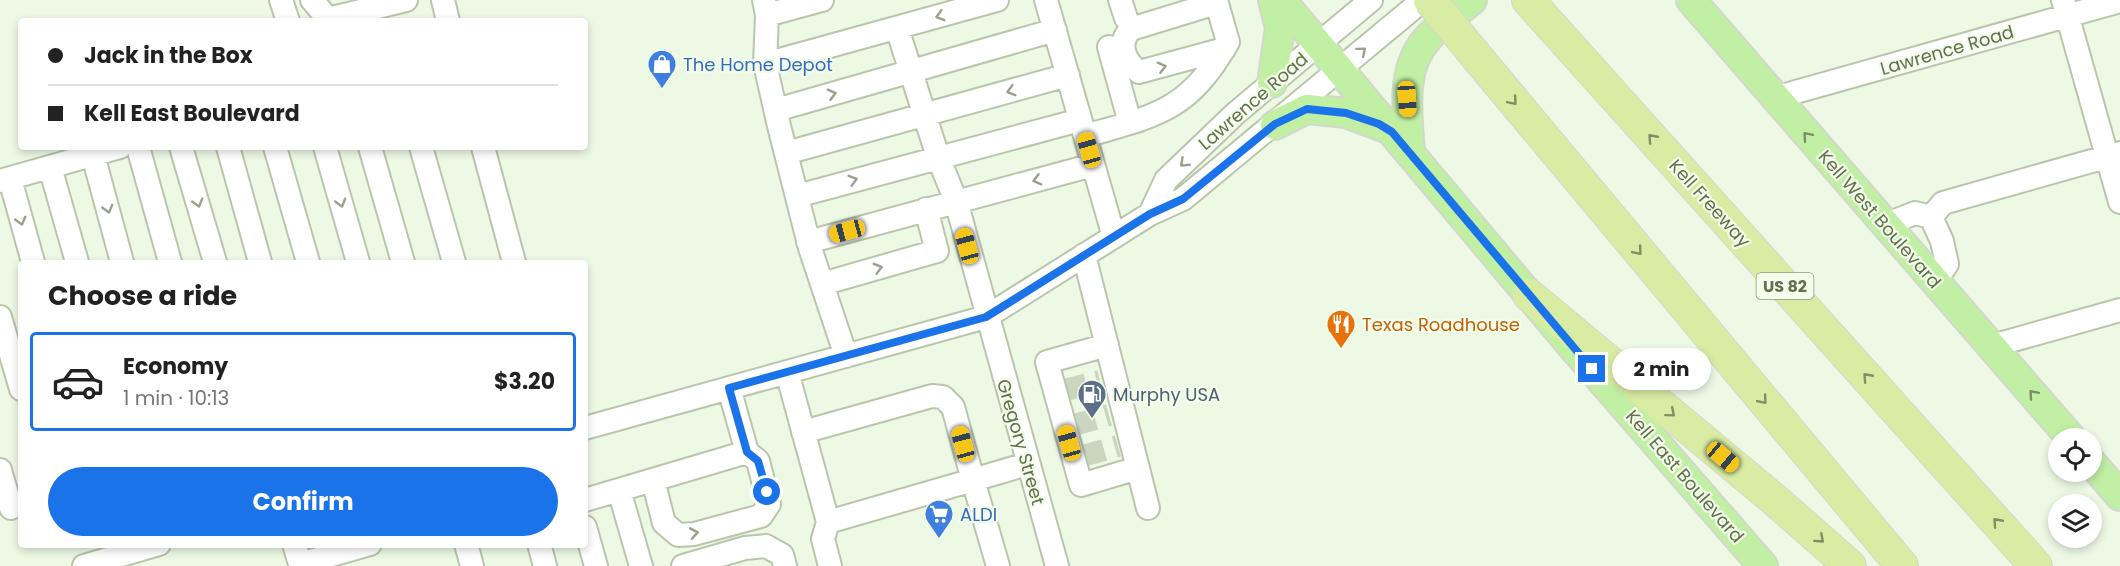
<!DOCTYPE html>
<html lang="en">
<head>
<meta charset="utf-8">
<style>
	body { margin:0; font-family:Poppins,sans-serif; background:#f2f2f2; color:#222; height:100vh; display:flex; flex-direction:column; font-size:22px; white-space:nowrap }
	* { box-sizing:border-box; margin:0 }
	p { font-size:20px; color:#767676 }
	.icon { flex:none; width:33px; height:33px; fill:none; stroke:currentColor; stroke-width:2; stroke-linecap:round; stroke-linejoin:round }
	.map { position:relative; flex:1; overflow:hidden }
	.details { position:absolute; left:18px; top:260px; width:570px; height:288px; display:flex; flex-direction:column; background:#fff; border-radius:6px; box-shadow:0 3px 9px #0003 }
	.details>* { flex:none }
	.top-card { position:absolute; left:18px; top:18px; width:570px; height:132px; border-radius:6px; box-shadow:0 3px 9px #0003; display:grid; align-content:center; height:132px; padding:0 30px; background:#fff }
	.controls { position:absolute; left:2048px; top:428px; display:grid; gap:12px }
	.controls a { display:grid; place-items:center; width:54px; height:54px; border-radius:50%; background:#fff; box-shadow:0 3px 9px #0003; font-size:30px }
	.end { position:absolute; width:27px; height:27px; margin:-14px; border:8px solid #1a73e8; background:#fff; box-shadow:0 0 0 3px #fff }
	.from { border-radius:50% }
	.bubble { position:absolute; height:42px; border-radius:21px; background:#fff; box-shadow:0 3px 9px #0003; font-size:20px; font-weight:700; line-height:42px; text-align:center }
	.car { position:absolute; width:18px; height:36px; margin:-18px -9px; border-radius:8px; box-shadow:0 0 4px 2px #0007; background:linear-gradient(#f5c518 24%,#345 0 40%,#f5c518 0 76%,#345 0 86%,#f5c518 0) }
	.top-card b { display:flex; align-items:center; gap:21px; height:57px; font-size:22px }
	.top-card b+b { border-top:2px solid #e0e0e0 }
	.top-card i { width:15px; height:15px; background:#222 }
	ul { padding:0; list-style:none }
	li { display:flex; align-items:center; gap:18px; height:99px; margin:0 12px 9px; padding:0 18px; border:3px solid #e0e0e0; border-radius:6px }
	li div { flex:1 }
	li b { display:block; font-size:22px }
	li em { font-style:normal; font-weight:700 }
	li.on { border-color:#1a73e8 }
	li>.icon { width:54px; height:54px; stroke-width:1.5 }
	h2 { padding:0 30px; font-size:27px; line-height:72px }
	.button { display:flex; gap:12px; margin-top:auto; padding:12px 30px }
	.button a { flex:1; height:69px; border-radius:36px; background:#1a73e8; color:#fff; font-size:24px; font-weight:700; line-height:69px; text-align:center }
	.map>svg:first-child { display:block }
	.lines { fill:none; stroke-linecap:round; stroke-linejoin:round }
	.minor-tunnel { stroke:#cad6bf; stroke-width:22; stroke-dasharray:22 11; stroke-linecap:butt }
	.minor-casing { stroke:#bac6aa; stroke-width:26 }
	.major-casing { stroke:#d3d7cd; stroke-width:32 }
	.highway-casing { stroke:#d3d7cd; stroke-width:34 }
	.minor { stroke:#fff; stroke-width:22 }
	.major { stroke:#c1f0a5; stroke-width:28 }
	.highway { stroke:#d9eca3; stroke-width:32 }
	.highway-bridge-casing { stroke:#d3d7cd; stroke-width:34; stroke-linecap:butt }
	.highway-bridge { stroke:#d9eca3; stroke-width:32 }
	.oneway { stroke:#9aa18b }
	.oneway2 { stroke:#808e62 }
	.oneway3 { stroke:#7a8f63 }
	.route { stroke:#1a73e8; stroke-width:8 }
	.labels { text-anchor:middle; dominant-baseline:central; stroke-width:4.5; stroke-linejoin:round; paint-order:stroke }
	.shield { fill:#f2fdea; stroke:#8e9a7c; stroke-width:1.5 }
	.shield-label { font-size:16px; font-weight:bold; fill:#636f4d }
	.street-label { font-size:18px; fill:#636f4d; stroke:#f2fdea }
	.shop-label { font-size:18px; fill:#366cbe; stroke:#f2fdea; text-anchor:start }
	.food-label { font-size:18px; fill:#c56008; stroke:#f2fdea; text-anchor:start }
	.service-label { font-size:18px; fill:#4e5e75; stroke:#f2fdea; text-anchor:start }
</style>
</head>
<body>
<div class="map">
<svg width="2120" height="566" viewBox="0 0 2120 566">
	<rect width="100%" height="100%" fill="#edf9e5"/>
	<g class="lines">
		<path class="minor-tunnel" d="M1065,390L1100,381
			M1074,425L1109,415
			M1083,456L1118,446"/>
		<g class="minor-casing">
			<path id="minor" d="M281,0L288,21
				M312,0L328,19L406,0
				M443,0L448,21
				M764,0L767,15L765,64L779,126L810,248L846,356
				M1046,0L1114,237
				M1120,0L1126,18
				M1212,0L1206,6L1131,29C1117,43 1124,61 1139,72L1224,49
				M2063,0L2120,202
				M767,15L822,0
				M897,28L938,157L956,201L1057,566
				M1109,47L1130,123
				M765,64L997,0
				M1774,98L2120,1
				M776,110L1055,30
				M1085,136C1158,115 1188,111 1228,42L1216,0
				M138,147L170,262
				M181,147L215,262
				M228,147L260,262
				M275,147L308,262
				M325,147L358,262
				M370,147L403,262
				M421,147L454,262
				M483,147L514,262
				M786,153L1068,75
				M93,155L122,262
				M50,167L77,262
				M10,179L33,262
				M0,181L120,147
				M797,196L1080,120
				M1150,214L1166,180L1236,113L1371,0
				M1931,217L1943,203L2120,153
				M1885,225L1915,213L1931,217L1942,241L1947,264L1935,282
				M808,242L1093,165
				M1084,255L1148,508
				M822,284L937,251L926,209
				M0,317L21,389
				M1107,345L1047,362L1081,485L1138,468
				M1992,346L2120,310
				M787,372L828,522L823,539L830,566
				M585,428L986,317L1150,214L1183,199L1423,0
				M803,432L932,396L943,397L953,407L973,480L828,522
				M0,470L11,508
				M653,480L664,523L678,535L694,534L761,516L769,504L758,461L747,452
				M619,490L641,566
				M585,500L747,452L729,388
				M585,527L596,566
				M294,544L300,564L370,544
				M466,544L472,566
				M539,544L545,566
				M84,566L159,544
				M683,566L745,548L766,546L782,555L785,566
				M998,566L973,480L1027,464"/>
		</g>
		<g class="major-casing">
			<path id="major" d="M1281,0L1576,351L1763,566
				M1691,0L2071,438
				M1272,83L1280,28L1273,0
				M1275,125L1307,109L1346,113L1386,128
				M1410,154C1408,115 1399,68 1429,37C1441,23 1458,12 1472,0
				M2091,462L2120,496"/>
		</g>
		<g class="highway-casing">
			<path id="highway" d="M1528,0L2036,566
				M1476,56L1902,566
				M1529,295L1776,501L1850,566"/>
		</g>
		<use href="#minor" class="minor"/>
		<use href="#major" class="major"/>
		<use href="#highway" class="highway"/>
		<g class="highway-bridge-casing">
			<path id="highway-bridge" d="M1430,0L1476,56"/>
		</g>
		<use href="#highway-bridge" class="highway-bridge"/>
	</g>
	<defs><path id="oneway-chevron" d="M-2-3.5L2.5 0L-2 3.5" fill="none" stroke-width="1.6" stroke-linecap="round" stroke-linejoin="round" transform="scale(1.5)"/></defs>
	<g class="oneway">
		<use href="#oneway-chevron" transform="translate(940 16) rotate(164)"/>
		<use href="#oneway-chevron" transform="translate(1362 51) rotate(-40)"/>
		<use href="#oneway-chevron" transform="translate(1162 67) rotate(-14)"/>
		<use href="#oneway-chevron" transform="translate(1011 91) rotate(164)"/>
		<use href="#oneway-chevron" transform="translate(832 94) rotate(-15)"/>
		<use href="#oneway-chevron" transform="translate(1184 163) rotate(136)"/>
		<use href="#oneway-chevron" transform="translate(853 180) rotate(-16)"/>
		<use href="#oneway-chevron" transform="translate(1037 180) rotate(165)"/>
		<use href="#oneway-chevron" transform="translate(198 203) rotate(74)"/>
		<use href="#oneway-chevron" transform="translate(341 203) rotate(74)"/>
		<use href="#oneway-chevron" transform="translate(108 209) rotate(75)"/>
		<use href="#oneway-chevron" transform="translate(21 221) rotate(75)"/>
		<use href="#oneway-chevron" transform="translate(878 268) rotate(-16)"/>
		<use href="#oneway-chevron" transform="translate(694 533) rotate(-10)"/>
	</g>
	<g class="oneway2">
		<use href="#oneway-chevron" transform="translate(1513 101) rotate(50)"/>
		<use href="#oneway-chevron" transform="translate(1652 138) rotate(-132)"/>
		<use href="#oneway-chevron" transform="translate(1638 251) rotate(50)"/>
		<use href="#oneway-chevron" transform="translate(1867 377) rotate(-132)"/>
		<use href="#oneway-chevron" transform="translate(1763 400) rotate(50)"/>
		<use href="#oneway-chevron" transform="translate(1671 413) rotate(40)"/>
		<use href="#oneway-chevron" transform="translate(1997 522) rotate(-132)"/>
		<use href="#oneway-chevron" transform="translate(1820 539) rotate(42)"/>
	</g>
	<g class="oneway3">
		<use href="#oneway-chevron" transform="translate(1807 136) rotate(-131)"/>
		<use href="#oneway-chevron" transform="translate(2033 394) rotate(-131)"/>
	</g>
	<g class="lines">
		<path class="route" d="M767,492L758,461L747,452L729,388L986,317L1150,214L1183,199L1275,124L1307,109L1346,113L1379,124L1392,132L1592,369"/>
	</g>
	<defs>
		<g id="shop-pin" transform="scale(1.5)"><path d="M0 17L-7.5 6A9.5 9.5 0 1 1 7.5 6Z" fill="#3f7fe0" stroke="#f2fdea"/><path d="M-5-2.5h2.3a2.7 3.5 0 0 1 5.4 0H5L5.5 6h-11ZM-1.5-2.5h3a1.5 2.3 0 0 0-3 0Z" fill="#fff"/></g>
		<g id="restaurant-pin" transform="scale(1.5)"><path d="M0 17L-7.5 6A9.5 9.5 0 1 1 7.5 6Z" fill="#e8710a" stroke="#f2fdea"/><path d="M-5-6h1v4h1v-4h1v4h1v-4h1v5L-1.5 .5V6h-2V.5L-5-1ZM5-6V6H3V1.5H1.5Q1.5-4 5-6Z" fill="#fff"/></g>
		<g id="fuel-pin" transform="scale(1.5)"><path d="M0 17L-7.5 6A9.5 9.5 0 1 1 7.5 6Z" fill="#5c6f8a" stroke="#f2fdea"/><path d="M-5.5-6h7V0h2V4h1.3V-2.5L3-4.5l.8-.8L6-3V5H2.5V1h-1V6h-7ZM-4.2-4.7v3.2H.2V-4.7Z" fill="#fff"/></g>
		<g id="supermarket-pin" transform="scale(1.5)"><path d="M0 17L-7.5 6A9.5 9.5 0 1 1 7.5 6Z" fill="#3f7fe0" stroke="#f2fdea"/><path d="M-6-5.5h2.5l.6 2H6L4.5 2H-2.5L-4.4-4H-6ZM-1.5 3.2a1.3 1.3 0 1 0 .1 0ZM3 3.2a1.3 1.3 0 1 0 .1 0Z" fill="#fff"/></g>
	</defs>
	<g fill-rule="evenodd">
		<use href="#shop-pin" x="662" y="64"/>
		<use href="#restaurant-pin" x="1341" y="324"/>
		<use href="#fuel-pin" x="1092" y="394"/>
		<use href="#supermarket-pin" x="939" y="514"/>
	</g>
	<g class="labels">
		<rect class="shield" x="1756.5" y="273" width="57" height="26" rx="4.5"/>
		<g class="shield-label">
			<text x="1785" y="286">US 82</text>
		</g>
		<g class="street-label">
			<text transform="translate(1947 50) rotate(-16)">Lawrence Road</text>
			<text transform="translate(1253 101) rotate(-41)">Lawrence Road</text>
			<text transform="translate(1710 203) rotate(48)">Kell Freeway</text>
			<text transform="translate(1880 219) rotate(49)">Kell West Boulevard</text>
			<text transform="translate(1021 442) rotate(74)">Gregory Street</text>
			<text transform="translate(1685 476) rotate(49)">Kell East Boulevard</text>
		</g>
		<g class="shop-label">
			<text x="683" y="64">The Home Depot</text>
			<text x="960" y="514">ALDI</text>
		</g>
		<g class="food-label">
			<text x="1362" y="324">Texas Roadhouse</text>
		</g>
		<g class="service-label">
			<text x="1113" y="394">Murphy USA</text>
		</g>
	</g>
</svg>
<div class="controls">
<a><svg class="icon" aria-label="locate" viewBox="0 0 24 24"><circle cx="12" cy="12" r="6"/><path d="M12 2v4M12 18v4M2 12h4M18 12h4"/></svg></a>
<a><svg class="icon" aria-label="layers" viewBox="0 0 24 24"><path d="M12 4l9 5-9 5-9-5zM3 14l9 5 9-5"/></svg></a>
</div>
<i class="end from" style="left:767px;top:492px"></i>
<i class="end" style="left:1592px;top:369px"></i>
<div class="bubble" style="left:1612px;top:348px;width:99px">2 min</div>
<i class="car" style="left:1407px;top:99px;rotate:176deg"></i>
<i class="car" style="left:1089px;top:150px;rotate:344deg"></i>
<i class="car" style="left:847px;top:231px;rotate:255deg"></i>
<i class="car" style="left:967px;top:246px;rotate:345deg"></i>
<i class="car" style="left:1069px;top:443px;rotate:344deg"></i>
<i class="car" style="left:963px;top:444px;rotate:345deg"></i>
<i class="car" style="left:1723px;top:457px;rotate:130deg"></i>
<div class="top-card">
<b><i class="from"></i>Jack in the Box</b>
<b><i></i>Kell East Boulevard</b>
</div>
<section class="details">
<h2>Choose a ride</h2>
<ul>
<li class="on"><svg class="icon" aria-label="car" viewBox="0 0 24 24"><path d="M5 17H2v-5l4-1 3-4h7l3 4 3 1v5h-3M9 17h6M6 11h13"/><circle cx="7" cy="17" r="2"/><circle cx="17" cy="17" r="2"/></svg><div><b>Economy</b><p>1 min · 10:13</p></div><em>$3.20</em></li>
</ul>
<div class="button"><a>Confirm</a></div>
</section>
</div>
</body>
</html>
